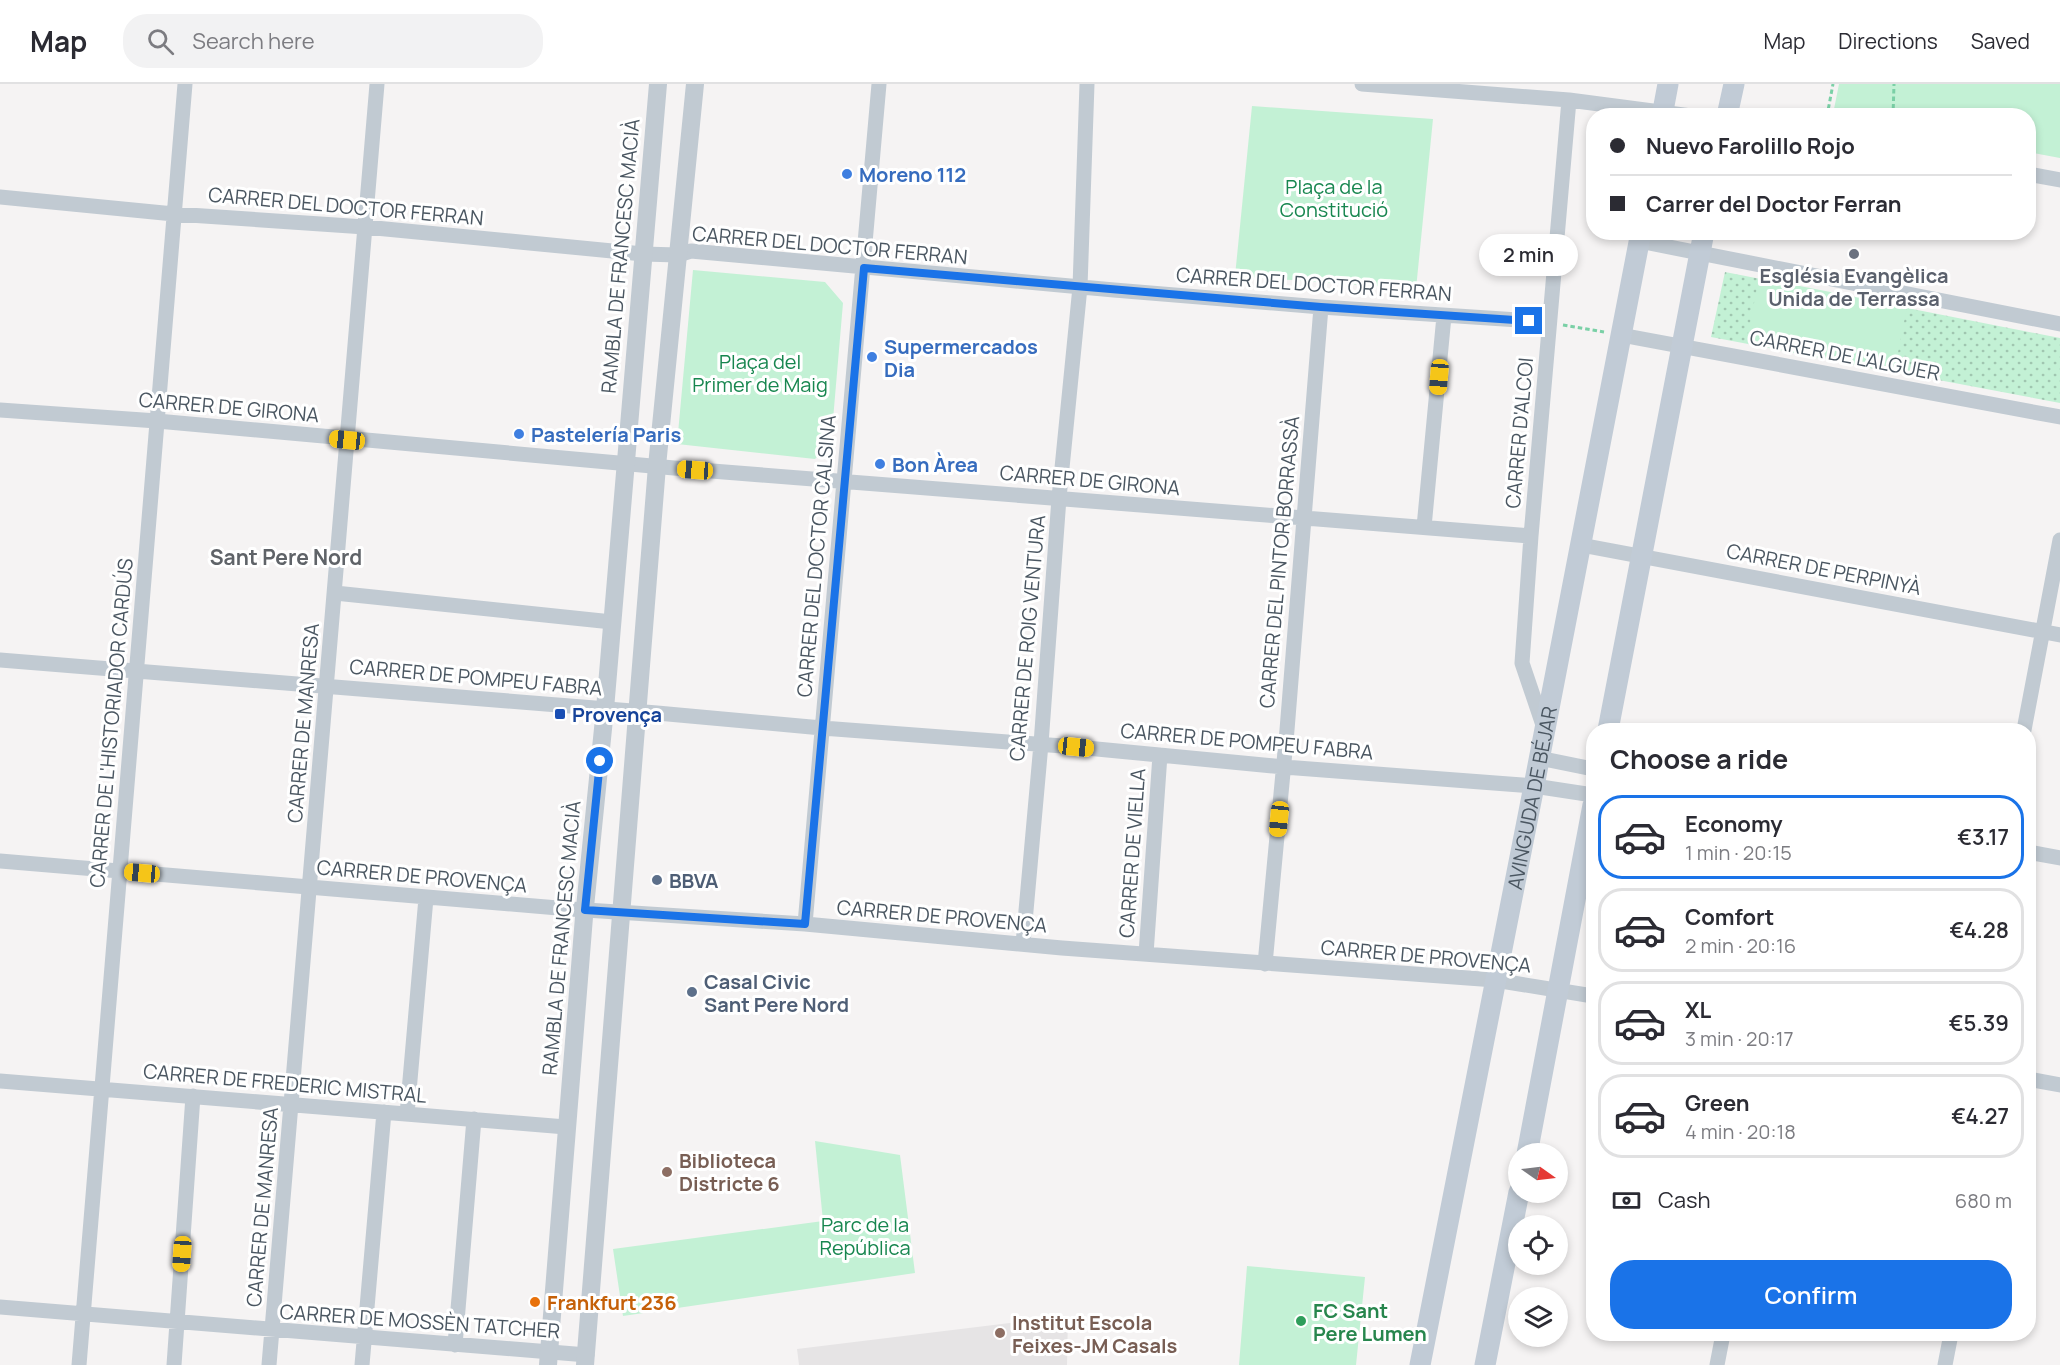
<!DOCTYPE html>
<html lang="en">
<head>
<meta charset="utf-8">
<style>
	body { margin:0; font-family:Manrope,sans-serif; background:#f2f2f3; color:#2b2b33; height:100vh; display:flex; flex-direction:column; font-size:22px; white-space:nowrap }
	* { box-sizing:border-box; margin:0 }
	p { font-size:20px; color:#7c7c81 }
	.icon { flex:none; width:33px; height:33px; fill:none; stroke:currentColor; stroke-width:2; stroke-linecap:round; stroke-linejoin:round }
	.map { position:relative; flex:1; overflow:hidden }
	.sheet { position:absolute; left:1586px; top:639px; width:450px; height:618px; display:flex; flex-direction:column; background:#fff; border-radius:24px; box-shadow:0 3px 9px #0003 }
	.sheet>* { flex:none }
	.banner { position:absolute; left:1586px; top:24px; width:450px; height:132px; border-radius:24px; box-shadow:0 3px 9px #0003; display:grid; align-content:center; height:132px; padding:0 24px; background:#fff }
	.needle { width:39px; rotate:104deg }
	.tools { position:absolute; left:1508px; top:1059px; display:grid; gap:12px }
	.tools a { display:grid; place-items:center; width:60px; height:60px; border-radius:50%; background:#fff; box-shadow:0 3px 9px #0003; font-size:30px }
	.end { position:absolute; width:27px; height:27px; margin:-14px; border:8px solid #1a73e8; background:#fff; box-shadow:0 0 0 3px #fff }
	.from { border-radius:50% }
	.bubble { position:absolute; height:42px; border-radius:21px; background:#fff; box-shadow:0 3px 9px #0003; font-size:20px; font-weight:600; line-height:42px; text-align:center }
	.car { position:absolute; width:18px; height:36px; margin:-18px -9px; border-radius:8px; box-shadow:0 0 4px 2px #0007; background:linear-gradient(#f5c518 24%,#345 0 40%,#f5c518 0 76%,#345 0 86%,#f5c518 0) }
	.banner b { display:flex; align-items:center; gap:21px; height:57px; font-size:22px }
	.banner b+b { border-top:2px solid #e1e1e2 }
	.banner i { width:15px; height:15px; background:#2b2b33 }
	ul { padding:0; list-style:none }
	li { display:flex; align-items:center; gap:18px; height:84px; margin:0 12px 9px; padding:0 12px; border:3px solid #e1e1e2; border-radius:24px }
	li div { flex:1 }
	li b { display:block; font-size:22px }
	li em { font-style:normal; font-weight:600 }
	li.current { border-color:#1a73e8 }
	li>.icon { width:54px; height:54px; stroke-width:1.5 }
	h2 { padding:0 24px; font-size:27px; line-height:72px }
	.pay { display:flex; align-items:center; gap:15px; height:66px; padding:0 24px; font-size:22px }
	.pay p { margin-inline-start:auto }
	.primary-button { display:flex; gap:12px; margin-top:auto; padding:12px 24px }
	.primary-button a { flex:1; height:69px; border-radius:24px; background:#1a73e8; color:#fff; font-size:24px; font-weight:600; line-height:69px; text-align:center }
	header { display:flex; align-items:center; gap:36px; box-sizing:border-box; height:84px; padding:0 30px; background:#fff; border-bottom:2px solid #e1e1e2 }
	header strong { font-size:28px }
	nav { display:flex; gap:33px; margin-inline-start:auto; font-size:21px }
	.search { width:420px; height:54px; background:#f2f2f3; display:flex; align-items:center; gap:15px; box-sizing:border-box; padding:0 21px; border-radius:24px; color:#7c7c81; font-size:22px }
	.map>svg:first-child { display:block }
	.education { fill:#e6e4e5 }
	.grass { fill:url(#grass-dots) }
	.park { fill:#c3f1d5 }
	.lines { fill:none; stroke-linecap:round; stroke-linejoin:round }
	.path { stroke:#7ad0a6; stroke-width:3; stroke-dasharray:4.5 3; stroke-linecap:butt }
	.minor { stroke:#c1cad2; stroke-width:15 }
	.tertiary { stroke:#c1cad2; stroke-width:18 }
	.secondary { stroke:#c1cbd6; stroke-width:21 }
	.route { stroke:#1a73e8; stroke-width:8 }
	.shop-dot { fill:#3f7fe0; stroke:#fff; stroke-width:2 }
	.worship-dot { fill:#6b7280; stroke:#fff; stroke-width:2 }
	.transit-dot { fill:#1a4fb4; stroke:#fff; stroke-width:2 }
	.service-dot { fill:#5c6f8a; stroke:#fff; stroke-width:2 }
	.education-dot { fill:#8d6e63; stroke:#fff; stroke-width:2 }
	.food-dot { fill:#e8710a; stroke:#fff; stroke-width:2 }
	.leisure-dot { fill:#2e9e5b; stroke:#fff; stroke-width:2 }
	.labels { text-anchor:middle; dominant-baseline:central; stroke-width:6; stroke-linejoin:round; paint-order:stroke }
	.shop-label { font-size:20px; font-weight:bold; fill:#366cbe; stroke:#fff; text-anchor:start }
	.park-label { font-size:20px; fill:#17864f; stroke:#fff }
	.street-label { font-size:20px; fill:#4a5661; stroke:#fff }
	.worship-label { font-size:20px; font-weight:bold; fill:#5b616d; stroke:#fff }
	.transit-label { font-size:20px; font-weight:bold; fill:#164399; stroke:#fff; text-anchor:start }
	.service-label { font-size:20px; font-weight:bold; fill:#4e5e75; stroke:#fff; text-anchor:start }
	.education-label { font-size:20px; font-weight:bold; fill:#785e54; stroke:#fff; text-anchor:start }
	.food-label { font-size:20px; font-weight:bold; fill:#c56008; stroke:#fff; text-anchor:start }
	.leisure-label { font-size:20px; font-weight:bold; fill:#27864d; stroke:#fff; text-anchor:start }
	.neighbourhood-label { font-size:21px; font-weight:bold; fill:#5f6368; stroke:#fff }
</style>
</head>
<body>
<header>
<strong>Map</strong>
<div class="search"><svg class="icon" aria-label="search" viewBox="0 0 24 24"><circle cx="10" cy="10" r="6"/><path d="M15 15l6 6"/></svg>Search here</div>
<nav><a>Map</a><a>Directions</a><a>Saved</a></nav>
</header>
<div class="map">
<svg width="2060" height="1281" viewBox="0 0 2060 1281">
	<defs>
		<pattern id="grass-dots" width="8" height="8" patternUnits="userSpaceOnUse" patternTransform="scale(1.5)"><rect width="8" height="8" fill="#c3f1d5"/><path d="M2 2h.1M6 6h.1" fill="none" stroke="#a0c6b0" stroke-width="1.8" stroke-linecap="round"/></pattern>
	</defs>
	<rect width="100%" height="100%" fill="#f5f3f3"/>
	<path class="education" d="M1068,1232L1067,1281H799L797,1265Z"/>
	<path class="grass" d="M1725,188L2060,254V319L1711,253Z"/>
	<path class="park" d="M1839,0H2060V74L2028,68V32L1833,30Z
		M1252,22L1433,35L1416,205L1235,192Z
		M693,186L825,198L843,219L831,359L815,375L677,360Z
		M1759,194L1907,223L1894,289L1746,259Z
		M815,1057L900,1071L915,1189L623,1232L613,1165L823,1137Z
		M1247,1182L1365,1193L1356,1281H1239Z"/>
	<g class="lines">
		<path class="path" d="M1827,32L1833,0
			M1893,32L1894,0
			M1563,241L1604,248"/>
		<path class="minor" d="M1362,0L1569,16L1691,32
			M2028,90L2060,96
			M0,113L174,130L365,143L643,170L678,171L691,167L1114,206L1321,223L1549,238
			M1639,157L2060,240
			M1621,251L2060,333
			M0,326L157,337L674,384L1531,452
			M1424,443L1444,232
			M1581,461L2060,551
			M335,509L612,538
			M0,576L657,629L822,644L1076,663L1284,683L1534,702L1593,711
			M1544,644L1522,579L1531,452L1569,16
			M2024,646L2060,456
			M1539,674L1593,685
			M2028,768L2060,774
			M0,777L570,825L805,840L1062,864L1495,896L1593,912
			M805,840L879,0
			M1023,860L1041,660L1059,414L1080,203L1087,0
			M1146,870L1160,671
			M1265,880L1287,646L1321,223
			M2028,995L2060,1001
			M0,997L566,1043
			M407,1030L426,814
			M0,1223L587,1271
			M455,1261L474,1035
			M79,1281L185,0
			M174,1281L193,1012
			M269,1281L377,0
			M362,1281L384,1028
			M1717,1281L1723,1250
			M1945,1281L1951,1250"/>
		<path class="tertiary" d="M548,1281L584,833L605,625L658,0
			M585,1281L657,382L695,0"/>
		<g class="secondary">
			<path d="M1662,32L1668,0"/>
			<path d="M1727,32L1734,0"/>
			<path d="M1608,646L1704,148"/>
			<path d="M1527,1070L1593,721"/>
			<path id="s1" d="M1420,1281L1534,702L1641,148"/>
			<path d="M1485,1281L1519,1108"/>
		</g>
	</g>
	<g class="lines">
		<path class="route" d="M600,677L585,826L805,840L864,184L1321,223L1529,237"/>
	</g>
	<g class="shop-dot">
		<circle cx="847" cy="90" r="6"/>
		<circle cx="872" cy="273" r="6"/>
		<circle cx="519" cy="350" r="6"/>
		<circle cx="880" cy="380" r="6"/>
	</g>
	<circle class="worship-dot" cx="1854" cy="170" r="6"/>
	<rect class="transit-dot" x="554" y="624" width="12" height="12" rx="3"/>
	<g class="service-dot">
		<circle cx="657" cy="796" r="6"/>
		<circle cx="692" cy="908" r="6"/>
	</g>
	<g class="education-dot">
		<circle cx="667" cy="1088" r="6"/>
		<circle cx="1000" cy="1249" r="6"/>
	</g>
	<circle class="food-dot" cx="535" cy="1218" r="6"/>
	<circle class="leisure-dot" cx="1301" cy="1237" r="6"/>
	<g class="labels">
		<g class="shop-label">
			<text x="859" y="90">Moreno 112</text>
			<text x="884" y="262">Supermercados<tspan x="884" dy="23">Dia</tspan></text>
			<text x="531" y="350">Pastelería Paris</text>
			<text x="892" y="380">Bon Àrea</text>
		</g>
		<g class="park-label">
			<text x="1334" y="102">Plaça de la<tspan x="1334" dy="23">Constitució</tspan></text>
			<text x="760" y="277">Plaça del<tspan x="760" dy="23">Primer de Maig</tspan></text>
			<text x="865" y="1140">Parc de la<tspan x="865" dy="23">República</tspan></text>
		</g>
		<g class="street-label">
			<text transform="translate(346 122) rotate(5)">CARRER DEL DOCTOR FERRAN</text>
			<text transform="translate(830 161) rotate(5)">CARRER DEL DOCTOR FERRAN</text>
			<text transform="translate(620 172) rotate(-85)">RAMBLA DE FRANCESC MACIÀ</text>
			<text transform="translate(1314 200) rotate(4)">CARRER DEL DOCTOR FERRAN</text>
			<text transform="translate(1845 271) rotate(11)">CARRER DE L'ALGUER</text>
			<text transform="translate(229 323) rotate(5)">CARRER DE GIRONA</text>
			<text transform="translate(1519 349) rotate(-85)">CARRER D'ALCOI</text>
			<text transform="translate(1090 396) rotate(5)">CARRER DE GIRONA</text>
			<text transform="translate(816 472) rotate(-85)">CARRER DEL DOCTOR CALSINA</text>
			<text transform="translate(1279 478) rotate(-85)">CARRER DEL PINTOR BORRASSÀ</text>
			<text transform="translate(1824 485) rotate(11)">CARRER DE PERPINYÀ</text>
			<text transform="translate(1027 554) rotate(-85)">CARRER DE ROIG VENTURA</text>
			<text transform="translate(476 593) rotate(5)">CARRER DE POMPEU FABRA</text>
			<text transform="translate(111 639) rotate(-85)">CARRER DE L'HISTORIADOR CARDÚS</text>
			<text transform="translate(303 639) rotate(-85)">CARRER DE MANRESA</text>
			<text transform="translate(1247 657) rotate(5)">CARRER DE POMPEU FABRA</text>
			<text stroke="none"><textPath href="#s1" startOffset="578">AVINGUDA DE BÉJAR</textPath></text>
			<text transform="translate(1132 769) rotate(-86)">CARRER DE VIELLA</text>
			<text transform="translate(422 792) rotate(5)">CARRER DE PROVENÇA</text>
			<text transform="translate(942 832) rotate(5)">CARRER DE PROVENÇA</text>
			<text transform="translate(561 854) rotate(-85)">RAMBLA DE FRANCESC MACIÀ</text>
			<text transform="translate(1426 872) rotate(5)">CARRER DE PROVENÇA</text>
			<text transform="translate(285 999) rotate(5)">CARRER DE FREDERIC MISTRAL</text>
			<text transform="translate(262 1123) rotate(-85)">CARRER DE MANRESA</text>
			<text transform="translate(420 1237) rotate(4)">CARRER DE MOSSÈN TATCHER</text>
		</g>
		<g class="worship-label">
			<text x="1854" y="191">Església Evangèlica<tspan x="1854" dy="23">Unida de Terrassa</tspan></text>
		</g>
		<g class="transit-label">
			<text x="572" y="630">Provença</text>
		</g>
		<g class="service-label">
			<text x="669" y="796">BBVA</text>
			<text x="704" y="897">Casal Civic<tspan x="704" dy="23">Sant Pere Nord</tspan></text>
		</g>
		<g class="education-label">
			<text x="679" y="1076">Biblioteca<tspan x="679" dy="23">Districte 6</tspan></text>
			<text x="1012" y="1238">Institut Escola<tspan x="1012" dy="23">Feixes-JM Casals</tspan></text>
		</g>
		<g class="food-label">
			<text x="547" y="1218">Frankfurt 236</text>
		</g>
		<g class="leisure-label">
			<text x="1313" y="1226">FC Sant<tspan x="1313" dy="23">Pere Lumen</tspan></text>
		</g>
		<g class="neighbourhood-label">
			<text x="286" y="473">Sant Pere Nord</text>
		</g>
	</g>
</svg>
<div class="tools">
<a><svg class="needle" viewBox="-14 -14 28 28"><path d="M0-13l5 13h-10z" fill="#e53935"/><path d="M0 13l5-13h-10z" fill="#7c7c81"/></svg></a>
<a><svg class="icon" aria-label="locate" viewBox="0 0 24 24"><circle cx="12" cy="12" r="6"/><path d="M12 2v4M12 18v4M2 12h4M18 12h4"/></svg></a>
<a><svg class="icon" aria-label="layers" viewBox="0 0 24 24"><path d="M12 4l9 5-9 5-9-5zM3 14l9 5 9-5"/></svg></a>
</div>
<i class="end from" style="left:600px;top:677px"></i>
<i class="end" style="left:1529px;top:237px"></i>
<div class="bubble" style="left:1479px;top:150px;width:99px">2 min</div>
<i class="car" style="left:1439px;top:293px;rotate:185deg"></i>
<i class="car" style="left:347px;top:356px;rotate:276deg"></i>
<i class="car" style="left:695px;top:386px;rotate:274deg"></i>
<i class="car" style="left:1076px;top:663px;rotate:96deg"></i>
<i class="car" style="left:1279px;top:735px;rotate:186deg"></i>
<i class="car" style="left:142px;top:789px;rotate:275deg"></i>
<i class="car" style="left:182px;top:1170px;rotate:184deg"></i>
<div class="banner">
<b><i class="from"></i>Nuevo Farolillo Rojo</b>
<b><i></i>Carrer del Doctor Ferran</b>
</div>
<section class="sheet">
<h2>Choose a ride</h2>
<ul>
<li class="current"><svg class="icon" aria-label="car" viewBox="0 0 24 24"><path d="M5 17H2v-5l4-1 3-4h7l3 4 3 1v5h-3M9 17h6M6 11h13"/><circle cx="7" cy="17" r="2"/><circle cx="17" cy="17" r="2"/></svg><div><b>Economy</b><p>1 min · 20:15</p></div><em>€3.17</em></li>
<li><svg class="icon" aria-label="car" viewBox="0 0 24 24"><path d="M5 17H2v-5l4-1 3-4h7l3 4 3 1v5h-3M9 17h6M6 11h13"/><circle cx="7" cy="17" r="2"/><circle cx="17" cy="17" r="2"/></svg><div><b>Comfort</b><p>2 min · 20:16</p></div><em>€4.28</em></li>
<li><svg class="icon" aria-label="car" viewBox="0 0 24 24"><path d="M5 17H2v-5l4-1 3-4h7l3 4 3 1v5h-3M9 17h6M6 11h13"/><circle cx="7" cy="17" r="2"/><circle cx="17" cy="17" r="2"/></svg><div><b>XL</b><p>3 min · 20:17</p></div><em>€5.39</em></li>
<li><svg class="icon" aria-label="car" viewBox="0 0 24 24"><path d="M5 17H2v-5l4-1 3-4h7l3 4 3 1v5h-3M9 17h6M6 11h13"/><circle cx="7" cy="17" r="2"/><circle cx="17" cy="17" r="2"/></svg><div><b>Green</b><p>4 min · 20:18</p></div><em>€4.27</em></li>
</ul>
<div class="pay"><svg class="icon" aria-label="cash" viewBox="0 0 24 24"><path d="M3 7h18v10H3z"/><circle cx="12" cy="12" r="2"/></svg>Cash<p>680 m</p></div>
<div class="primary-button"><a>Confirm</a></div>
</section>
</div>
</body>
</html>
